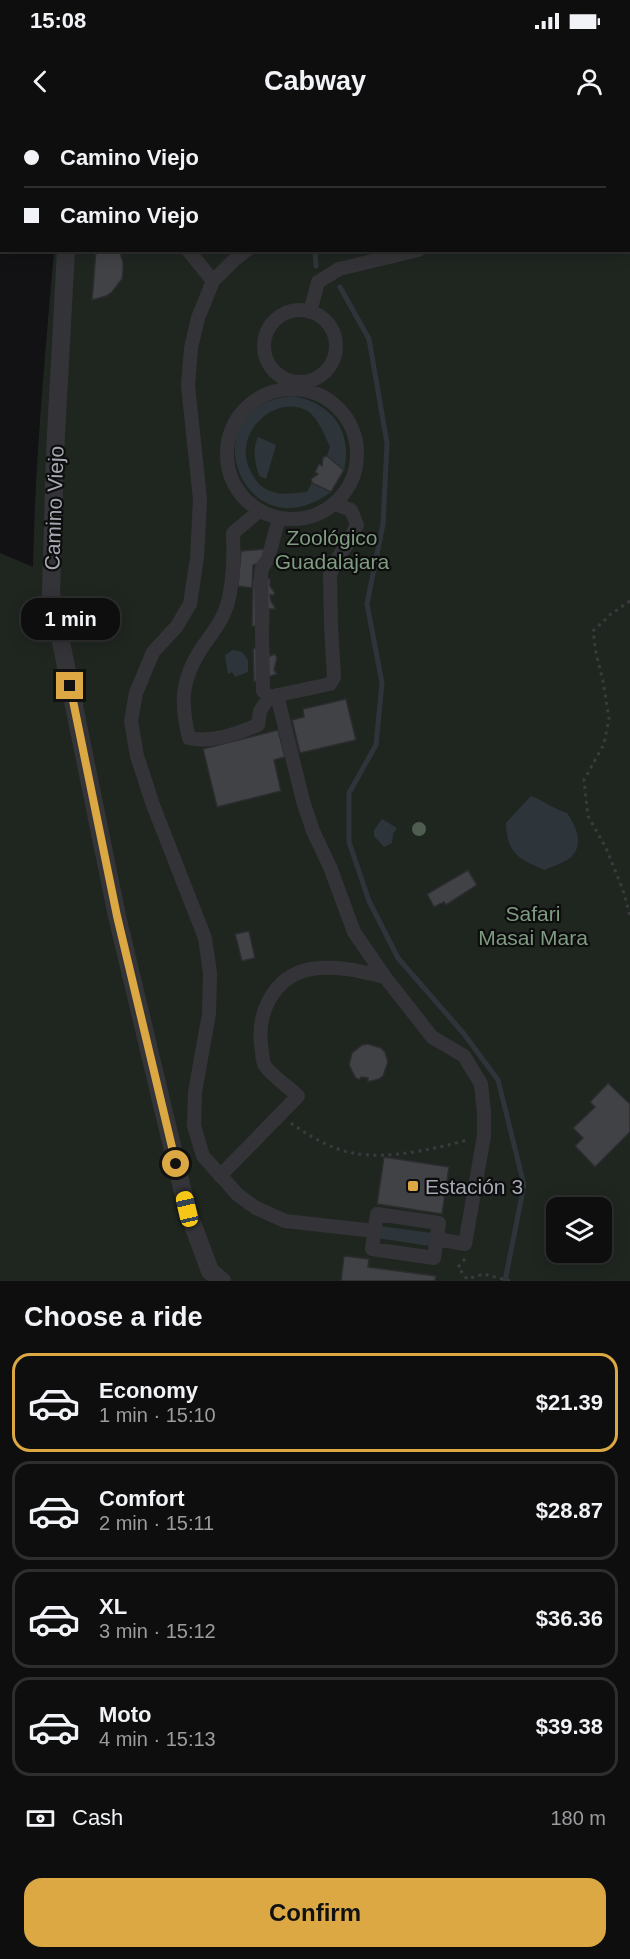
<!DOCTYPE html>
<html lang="en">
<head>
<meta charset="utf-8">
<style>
	body { margin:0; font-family:Arial,sans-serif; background:#171718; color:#f1f3f6; height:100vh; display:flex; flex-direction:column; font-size:22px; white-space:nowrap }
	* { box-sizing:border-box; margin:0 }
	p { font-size:20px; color:#9b9c9e }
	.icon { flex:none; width:33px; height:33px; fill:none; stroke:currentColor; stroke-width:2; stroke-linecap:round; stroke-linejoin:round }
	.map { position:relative; height:1161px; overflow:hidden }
	.drawer { display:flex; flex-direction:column; background:#0e0e0f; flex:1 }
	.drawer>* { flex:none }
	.top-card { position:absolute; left:0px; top:0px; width:630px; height:132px; box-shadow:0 3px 15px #0003,0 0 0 2px #2e2e2f; display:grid; align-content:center; height:132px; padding:0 24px; background:#0e0e0f }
	.tools { position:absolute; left:546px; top:1077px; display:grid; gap:12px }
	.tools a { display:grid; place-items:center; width:66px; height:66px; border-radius:12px; background:#0e0e0f; box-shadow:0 3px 15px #0003,0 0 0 2px #2e2e2f; font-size:30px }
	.end { position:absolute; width:27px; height:27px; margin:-14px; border:8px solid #dba843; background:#111; box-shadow:0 0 0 3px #111 }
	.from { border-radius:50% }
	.bubble { position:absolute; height:42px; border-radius:18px; background:#0e0e0f; box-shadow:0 3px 15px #0003,0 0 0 2px #2e2e2f; font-size:20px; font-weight:800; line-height:42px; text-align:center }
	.car { position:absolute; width:18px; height:36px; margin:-18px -9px; border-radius:8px; box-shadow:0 0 4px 2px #0007; background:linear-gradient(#f5c518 24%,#345 0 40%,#f5c518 0 76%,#345 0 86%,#f5c518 0) }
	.top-card b { display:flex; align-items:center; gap:21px; height:57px; font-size:22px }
	.top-card b+b { border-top:2px solid #2e2e2f }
	.top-card i { width:15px; height:15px; background:#f1f3f6 }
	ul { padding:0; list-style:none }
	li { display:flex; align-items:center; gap:18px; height:99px; margin:0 12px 9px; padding:0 12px; border:3px solid #2e2e2f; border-radius:18px }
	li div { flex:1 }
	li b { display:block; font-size:22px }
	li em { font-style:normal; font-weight:800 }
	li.on { border-color:#dba843 }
	li>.icon { width:54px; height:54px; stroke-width:1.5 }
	h2 { padding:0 24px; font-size:27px; line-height:72px }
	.pay { display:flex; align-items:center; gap:15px; height:66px; padding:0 24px; font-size:22px }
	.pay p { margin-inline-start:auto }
	.action { display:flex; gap:12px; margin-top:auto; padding:12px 24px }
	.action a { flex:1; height:69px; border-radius:18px; background:#dba843; color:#111; font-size:24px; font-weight:800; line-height:69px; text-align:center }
	.status { display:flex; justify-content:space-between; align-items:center; height:42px; padding:0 30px; background:#0e0e0f; direction:ltr }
	.status svg { height:16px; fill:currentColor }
	header { display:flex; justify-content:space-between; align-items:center; height:78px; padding:0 24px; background:#0e0e0f; font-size:27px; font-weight:800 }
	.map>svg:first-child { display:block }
	.green { fill:#1f2620; fill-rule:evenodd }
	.water { fill:#2d353b }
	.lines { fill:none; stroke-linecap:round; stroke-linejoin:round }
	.stream { stroke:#2d353b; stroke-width:5 }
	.building { fill:#414246; stroke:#2c2c2f; stroke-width:1.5 }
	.path { stroke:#3a3b3f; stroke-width:3; stroke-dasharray:3 4.5; stroke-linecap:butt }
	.pedestrian { stroke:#343438; stroke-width:14 }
	.minor { stroke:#343438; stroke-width:18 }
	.tree { fill:#4e5d4f }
	.route { stroke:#dba843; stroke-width:8 }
	.poi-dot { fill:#dba843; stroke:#0d0d0e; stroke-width:2 }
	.labels { text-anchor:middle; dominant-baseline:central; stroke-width:4.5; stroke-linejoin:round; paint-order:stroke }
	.street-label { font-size:21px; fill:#a5a9b2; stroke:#0d0d0e }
	.park-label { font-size:21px; fill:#7f9b80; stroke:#0d0d0e }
	.poi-label { font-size:21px; fill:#a5a9b2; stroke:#0d0d0e; text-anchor:start }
</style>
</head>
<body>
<div class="status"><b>15:08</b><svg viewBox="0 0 49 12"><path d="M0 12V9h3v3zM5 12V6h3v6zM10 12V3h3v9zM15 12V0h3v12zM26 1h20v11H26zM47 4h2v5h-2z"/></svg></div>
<header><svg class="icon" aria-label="back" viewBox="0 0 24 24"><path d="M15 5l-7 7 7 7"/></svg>Cabway<svg class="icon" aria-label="person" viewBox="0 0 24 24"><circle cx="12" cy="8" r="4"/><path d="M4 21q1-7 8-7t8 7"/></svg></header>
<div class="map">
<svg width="630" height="1161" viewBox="0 0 630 1161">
	<rect width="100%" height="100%" fill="#121214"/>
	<path class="green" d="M55,0H630V1161H0V433L33,447C35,341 45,236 54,131L628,130V2ZM556,1088H602V1132H556Z"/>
	<path class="water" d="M293,276C331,283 353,310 344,350L327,336L330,327C325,316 319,300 309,292C277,271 230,313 251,352C256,361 260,367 270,371C282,376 295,373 307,372L312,363L331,372C242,437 187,284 293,276Z
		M258,317L276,325L266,359L259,356C255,343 252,330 258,317Z
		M233,530L242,532L248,540V552L235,557L232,552L228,554L225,535Z
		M531,676C545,681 553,689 567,693C575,705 585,724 571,737C565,743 552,746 545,750C519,739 507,734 506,703Z
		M382,699L397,708L393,714L392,723L384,727L374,716V710Z
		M379,1106L432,1113L430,1126L377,1118Z"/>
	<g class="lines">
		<path class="stream" d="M337,2L338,0
			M315,130L316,146
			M340,167L369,219L387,323L383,404L367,484L382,563L376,625L349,673V722L369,781L398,838L464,914L498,960L524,1065L505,1161"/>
	</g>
	<path class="building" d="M585,0H618V2H585Z
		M628,16L630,20L628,54Z
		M96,130H119L123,142V151L122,159L112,172L106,176L92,180Z
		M327,336L344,350L331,372L312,363L311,359L318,354L315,352L319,344L322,346L323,337Z
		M265,429L263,442L253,445L252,468L238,466L241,431Z
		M253,459H270V466L275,473L274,475H270L271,481L276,489H269V503L257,506H252Z
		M253,528L268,529L270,536L275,534L277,538L274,550L277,554L254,562Z
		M346,579L356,620L300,633L292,600L304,597L303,589Z
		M278,610L285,637L274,640L281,671L217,687L203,629Z
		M468,750L477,765L446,785L444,782L434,787L427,774Z
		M249,811L255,838L242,841L235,814Z
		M368,924L381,928L385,932L388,942L383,956L379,959L368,962V958L361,957L359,960L355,957L349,945L352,933L362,925Z
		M608,963L630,984V1012L595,1047L575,1026L583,1018L573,1008L595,987L590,982Z
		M384,1037L449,1047L442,1094L377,1084Z
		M344,1136L369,1139L368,1147L436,1156L435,1161H341Z"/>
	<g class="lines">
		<path class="path" d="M630,481L611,494L593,511L596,533L603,561L609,598L604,624L584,660L588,696L606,728L623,770L630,796
			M291,1003C309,1016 331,1029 353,1033C385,1040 436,1029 467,1020
			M465,1139L458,1147L467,1159L484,1154L510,1161"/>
		<path class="pedestrian" d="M551,0L552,2
			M172,2V0
			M297,2V0
			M188,130L213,161
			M247,130L234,140L213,161L198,198L191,228L188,266L200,379L197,438L190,484L177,506L153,532L136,573L131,601L137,636L153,685L205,818L210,853L209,894L195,972L194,1006L203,1036L238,1075L256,1088L285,1101L375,1111
			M264 226a36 36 0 1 1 72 0a36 36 0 1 1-72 0Z
			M310,192L318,162L339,149L418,130
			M227 334a65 65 0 1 1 130 0a65 65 0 1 1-130 0Z
			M259,391L233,413C234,438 234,467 225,491C220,504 211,515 203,526C181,559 180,581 189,618C212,623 236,614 258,605L260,591L269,577L330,564L334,557L331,505L330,455L337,439L348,423L357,405L351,390L335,384
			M277,575L303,681L313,711L330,747L354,812L385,857L432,917L464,936L481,964L484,993V1016L465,1124L437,1119
			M269,577L263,571L261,455L262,448L268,439L279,398
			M220,1056L298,976C290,968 268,953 264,944C263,941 262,935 262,931C255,895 273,856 311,849C336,845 360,851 385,857
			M377,1094L439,1103L434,1138L372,1129Z"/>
		<path class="minor" d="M72,2V0
			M66,130L55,333L51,473L117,796L187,1089L210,1151L222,1161"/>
	</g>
	<circle class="tree" cx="419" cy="709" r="7"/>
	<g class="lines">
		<path class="route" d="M70,566L117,796L176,1044"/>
	</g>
	<rect class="poi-dot" x="407" y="1060" width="12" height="12" rx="3"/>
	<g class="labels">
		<g class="street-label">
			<text transform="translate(54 388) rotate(-88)">Camino Viejo</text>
		</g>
		<g class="park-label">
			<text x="332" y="417">Zoológico<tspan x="332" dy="24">Guadalajara</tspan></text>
			<text x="533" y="793">Safari<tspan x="533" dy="24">Masai Mara</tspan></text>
		</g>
		<g class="poi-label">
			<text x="425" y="1066">Estación 3</text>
		</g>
	</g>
</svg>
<div class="tools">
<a><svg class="icon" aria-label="layers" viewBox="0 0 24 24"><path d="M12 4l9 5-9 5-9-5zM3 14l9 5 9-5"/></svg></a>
</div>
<i class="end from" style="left:176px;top:1044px"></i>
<i class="end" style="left:70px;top:566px"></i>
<div class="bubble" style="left:21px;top:478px;width:99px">1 min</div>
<i class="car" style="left:187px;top:1089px;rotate:347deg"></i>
<div class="top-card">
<b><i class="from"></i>Camino Viejo</b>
<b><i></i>Camino Viejo</b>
</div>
</div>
<section class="drawer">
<h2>Choose a ride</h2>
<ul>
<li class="on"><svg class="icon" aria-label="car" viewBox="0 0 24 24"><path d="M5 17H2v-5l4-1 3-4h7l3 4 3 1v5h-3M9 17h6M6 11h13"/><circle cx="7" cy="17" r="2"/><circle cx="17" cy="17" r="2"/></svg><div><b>Economy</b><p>1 min · 15:10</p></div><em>$21.39</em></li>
<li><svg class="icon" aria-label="car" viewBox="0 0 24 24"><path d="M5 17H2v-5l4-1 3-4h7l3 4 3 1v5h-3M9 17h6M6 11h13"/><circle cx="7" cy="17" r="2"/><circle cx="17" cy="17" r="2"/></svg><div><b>Comfort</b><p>2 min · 15:11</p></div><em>$28.87</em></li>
<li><svg class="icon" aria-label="car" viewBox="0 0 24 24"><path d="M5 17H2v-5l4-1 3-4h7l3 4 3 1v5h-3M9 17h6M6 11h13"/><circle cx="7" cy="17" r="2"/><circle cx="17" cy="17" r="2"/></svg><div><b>XL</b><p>3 min · 15:12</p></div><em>$36.36</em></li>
<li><svg class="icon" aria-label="car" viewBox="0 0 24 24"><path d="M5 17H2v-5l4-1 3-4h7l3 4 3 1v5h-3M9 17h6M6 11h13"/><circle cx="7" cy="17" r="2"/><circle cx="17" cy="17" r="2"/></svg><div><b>Moto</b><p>4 min · 15:13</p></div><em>$39.38</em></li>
</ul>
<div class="pay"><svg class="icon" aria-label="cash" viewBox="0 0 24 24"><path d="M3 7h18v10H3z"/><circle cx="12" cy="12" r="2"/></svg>Cash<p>180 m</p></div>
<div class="action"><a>Confirm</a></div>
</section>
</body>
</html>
